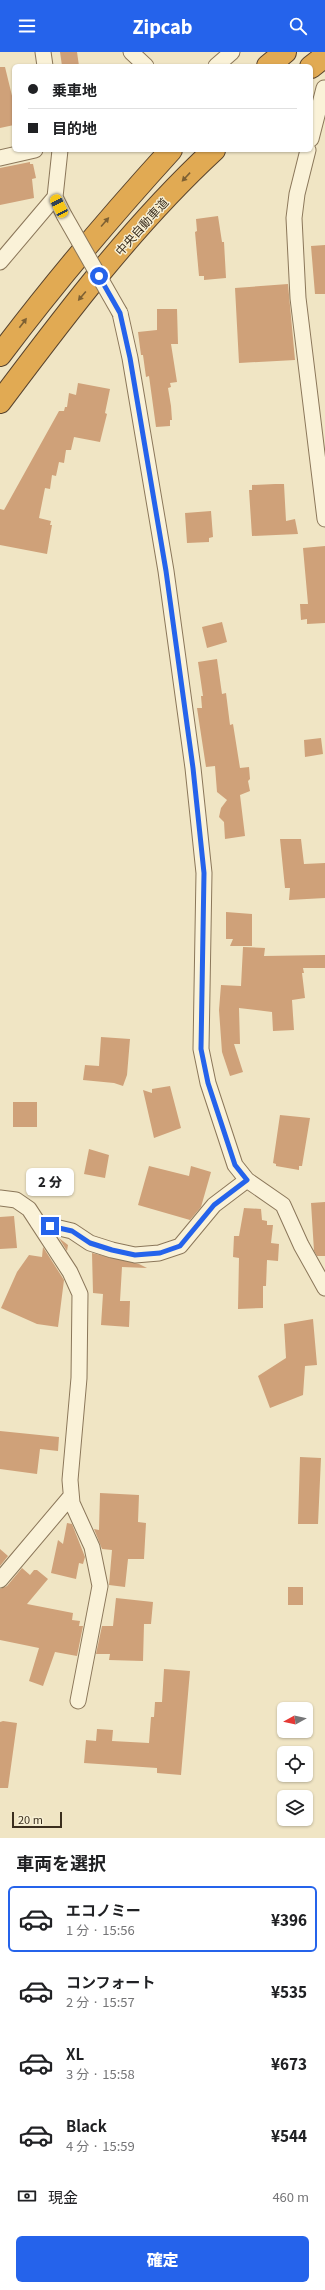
<!DOCTYPE html>
<html lang="ja">
<head>
<meta charset="utf-8">
<style>
	body { margin:0; font-family:Georgia,"Noto Sans JP",serif; background:#f6f6f6; color:#202124; height:100vh; display:flex; flex-direction:column; font-size:15px; white-space:nowrap }
	* { box-sizing:border-box; margin:0 }
	p { font-size:13px; color:#757577 }
	.icon { flex:none; width:22px; height:22px; fill:none; stroke:currentColor; stroke-width:2; stroke-linecap:round; stroke-linejoin:round }
	.map { position:relative; height:1786px; overflow:hidden }
	.side { display:flex; flex-direction:column; background:#fff; flex:1 }
	.side>* { flex:none }
	.guide { position:absolute; left:12px; top:12px; width:301px; height:88px; border-radius:6px; box-shadow:0 1px 3px #0004; display:grid; align-content:center; height:88px; padding:0 16px; background:#fff }
	.needle { width:26px; rotate:262deg }
	.fabs { position:absolute; left:277px; top:1650px; display:grid; gap:8px }
	.fabs a { display:grid; place-items:center; width:36px; height:36px; border-radius:6px; background:#fff; box-shadow:0 1px 3px #0004; font-size:20px }
	.scale { position:absolute; left:12px; bottom:10px; width:50px; box-sizing:border-box; padding-left:4px; border:2px solid #3b2e1e; border-top:0; font-size:11px; line-height:14px; white-space:nowrap; color:#3b2e1e; -webkit-text-stroke:3px #f7efd4; paint-order:stroke }
	.end { position:absolute; width:18px; height:18px; margin:-9px; border:5px solid #2563eb; background:#fff; box-shadow:0 0 0 2px #fff }
	.from { border-radius:50% }
	.bubble { position:absolute; height:28px; border-radius:6px; background:#fff; box-shadow:0 1px 3px #0004; font-size:13px; font-weight:800; line-height:28px; text-align:center }
	.car { position:absolute; width:12px; height:24px; margin:-12px -6px; border-radius:5px; box-shadow:0 0 3px 1px #0007; background:linear-gradient(#f5c518 24%,#345 0 40%,#f5c518 0 76%,#345 0 86%,#f5c518 0) }
	.guide b { display:flex; align-items:center; gap:14px; height:38px; font-size:15px }
	.guide b+b { border-top:1px solid #e0e0e0 }
	.guide i { width:10px; height:10px; background:#202124 }
	ul { padding:0; list-style:none }
	li { display:flex; align-items:center; gap:12px; height:66px; margin:0 8px 6px; padding:0 8px; border:2px solid transparent; border-radius:6px }
	li div { flex:1 }
	li b { display:block; font-size:15px }
	li em { font-style:normal; font-weight:800 }
	li.on { border-color:#2563eb }
	li>.icon { width:36px; height:36px; stroke-width:1.5 }
	h2 { padding:0 16px; font-size:18px; line-height:48px }
	.pay { display:flex; align-items:center; gap:10px; height:44px; padding:0 16px; font-size:15px }
	.pay p { margin-inline-start:auto }
	.action { display:flex; gap:8px; margin-top:auto; padding:8px 16px }
	.action a { flex:1; height:46px; border-radius:6px; background:#2563eb; color:#fff; font-size:16px; font-weight:800; line-height:46px; text-align:center }
	header { display:flex; justify-content:space-between; align-items:center; height:52px; padding:0 16px; background:#2563eb; color:#fff; font-size:18px; font-weight:800 }
	.map>svg:first-child { display:block }
	.building { fill:#cfa179 }
	.lines { fill:none; stroke-linecap:round; stroke-linejoin:round }
	.minor-casing { stroke:#8b775a; stroke-width:17 }
	.motorway-casing { stroke:#59442e; stroke-width:24 }
	.minor { stroke:#faf2d8; stroke-width:15 }
	.motorway { stroke:#e1aa53; stroke-width:22 }
	.minor-bridge-casing { stroke:#8b775a; stroke-width:17; stroke-linecap:butt }
	.minor-bridge { stroke:#faf2d8; stroke-width:15 }
	.oneway { fill:#7d6033 }
	.route { stroke:#2563eb; stroke-width:5 }
	.labels { text-anchor:middle; dominant-baseline:central; stroke-width:3; stroke-linejoin:round; paint-order:stroke }
	.street-label { font-size:12px; fill:#3b2e1e; stroke:#f7efd4 }
</style>
</head>
<body>
<header><svg class="icon" aria-label="menu" viewBox="0 0 24 24"><path d="M4 6h16M4 12h16M4 18h16"/></svg>Zipcab<svg class="icon" aria-label="search" viewBox="0 0 24 24"><circle cx="10" cy="10" r="6"/><path d="M15 15l6 6"/></svg></header>
<div class="map">
<svg width="325" height="1786" viewBox="0 0 325 1786">
	<rect width="100%" height="100%" fill="#f0e5c4"/>
	<path class="building" d="M60,0H77L79,14H62Z
		M0,15H5L14,52V73L0,76Z
		M30,110V112H33L36,126L32,127L34,146L0,153V116Z
		M218,164L222,190H224L226,226L204,228V224H199L195,180L197,179L196,167Z
		M325,193V242H315L311,194Z
		M288,232L295,308L239,311L235,236Z
		M157,257H177L178,292H171L177,330L170,331L171,335L168,336L171,354L172,368H170V374L156,375L149,324L146,325L143,303H141L138,280L157,278Z
		M78,331L110,337L105,361L107,362L100,390L74,385L71,398H66L64,411L59,410L56,424L52,423L50,437L45,436L39,466L51,469L50,473H52L47,502L0,493V457L4,458L59,359H64L65,355H67L69,341L76,343Z
		M275,432H284L286,469L295,467L298,482L252,484L249,438H252V433Z
		M211,459L213,485L209,486V490L187,491L185,461Z
		M325,494V571L307,572V567L301,568L300,552H308L303,496Z
		M222,570L227,590L207,596L202,575Z
		M217,607L222,642L226,641L230,673L233,672L240,716L249,715L250,727L248,729L250,739L240,743L245,784L225,787L224,770L219,765L221,756L227,748L217,740L215,714L206,715L197,656H202L201,644H203L198,610Z
		M321,686L323,702L305,705L304,688Z
		M280,787H301L304,812L325,811V846L289,848L290,836H285Z
		M226,860L252,862V894H230L233,887H226Z
		M243,895L265,896L264,904L325,903V916H303L304,921H302L305,946L292,948L294,978L273,979L272,960L239,956L240,992H234L243,1020L230,1024L222,1000L219,958L221,933L241,934Z
		M101,985L130,987L127,1023L123,1034L114,1031L83,1028L85,1013L99,1014Z
		M170,1034L181,1076L154,1086L143,1038L152,1041V1037Z
		M13,1050H37V1075H13Z
		M280,1063L310,1066L302,1114H299V1118L276,1114V1112L273,1111Z
		M89,1097L109,1103L105,1126L84,1122Z
		M149,1114L189,1124L191,1114L211,1120L201,1155L190,1168L138,1153Z
		M325,1150V1204H317L314,1199L311,1151Z
		M244,1156L261,1157L262,1168L267,1169V1173H273L271,1191L279,1192L278,1209L267,1208L266,1234H263V1256L238,1257L239,1206L233,1205L234,1184H239Z
		M14,1164L17,1196L0,1197V1165Z
		M59,1186L68,1193L67,1199Z
		M43,1195L64,1228L58,1275L37,1272L1,1256L17,1220L29,1203L42,1205Z
		M92,1201L139,1212L147,1216L122,1215L120,1249H130L129,1275L101,1273L103,1242L93,1241Z
		M313,1267L317,1313L305,1314L303,1343L270,1356L258,1324L286,1306L284,1272Z
		M0,1379L59,1385L58,1399L40,1397L37,1422L0,1417Z
		M300,1405L321,1406L318,1472H298Z
		M100,1441L139,1443L138,1470L146,1471L144,1507H128L125,1535L109,1533L112,1498L102,1497L94,1477L99,1478Z
		M67,1471L72,1472L85,1505L83,1512L79,1511L76,1527L51,1521L58,1488L63,1492Z
		M0,1497L8,1504L0,1514Z
		M22,1516L30,1523L34,1518H37L48,1527L27,1552L73,1561L72,1568L80,1569L79,1574H83L77,1604L55,1600L43,1634L29,1629L39,1596L0,1588V1537L7,1534Z
		M288,1535H303V1553H288Z
		M116,1546L153,1550L151,1572H144L143,1609L109,1608L110,1602H96L102,1574H113Z
		M164,1617L190,1619L181,1723L157,1721V1716L84,1711L86,1688L96,1689L97,1677L113,1678L112,1689L149,1691L151,1665H154L155,1650H162Z
		M3,1669L17,1671L8,1736H0V1670Z"/>
	<g class="lines">
		<g class="minor-casing">
			<path id="minor" d="M43,0L45,14
				M131,0L146,14
				M216,14L232,0
				M311,87L324,36
				M60,98L55,145L64,163
				M308,98L297,142L294,166L298,246L325,467
				M0,106L35,98
				M0,210L55,145
				M120,261L130,306L166,519L193,716L204,821L201,997L208,1031L235,1113L247,1128L283,1153L301,1193L325,1236
				M0,1146L16,1148L29,1157L70,1220L80,1242L79,1326L70,1428L72,1451L92,1495L100,1534L78,1649
				M38,1171L72,1179L90,1191L112,1198L135,1203L159,1201L180,1194L214,1153L247,1128
				M0,1528L71,1444"/>
		</g>
		<g class="motorway-casing">
			<path id="motorway" d="M268,14L285,0
				M311,15L325,4
				M0,303C54,231 111,164 171,98
				M0,350C66,262 133,173 214,98"/>
		</g>
		<use href="#minor" class="minor"/>
		<use href="#motorway" class="motorway"/>
		<g class="minor-bridge-casing">
			<path id="minor-bridge" d="M64,163L120,261"/>
		</g>
		<use href="#minor-bridge" class="minor-bridge"/>
	</g>
	<defs><path id="oneway-solid" d="M-6-.8H1V-3.2L6.5 0L1 3.2V.8H-6Z"/></defs>
	<g class="oneway">
		<use href="#oneway-solid" transform="translate(186 125) rotate(133)"/>
		<use href="#oneway-solid" transform="translate(105 170) rotate(-49)"/>
		<use href="#oneway-solid" transform="translate(82 244) rotate(130)"/>
		<use href="#oneway-solid" transform="translate(23 271) rotate(-53)"/>
	</g>
	<g class="lines">
		<path class="route" d="M50,1174L72,1179L90,1191L112,1198L135,1203L160,1201L180,1194L214,1153L247,1128L235,1113L208,1031L201,997L204,821L193,716L166,519L130,306L120,261L99,224"/>
	</g>
	<g class="labels">
		<g class="street-label">
			<text transform="translate(141 174) rotate(-48)">中央自動車道</text>
		</g>
	</g>
</svg>
<div class="fabs">
<a><svg class="needle" viewBox="-14 -14 28 28"><path d="M0-13l5 13h-10z" fill="#e53935"/><path d="M0 13l5-13h-10z" fill="#757577"/></svg></a>
<a><svg class="icon" aria-label="locate" viewBox="0 0 24 24"><circle cx="12" cy="12" r="6"/><path d="M12 2v4M12 18v4M2 12h4M18 12h4"/></svg></a>
<a><svg class="icon" aria-label="layers" viewBox="0 0 24 24"><path d="M12 4l9 5-9 5-9-5zM3 14l9 5 9-5"/></svg></a>
</div>
<div class="scale">20 m</div>
<i class="end from" style="left:99px;top:224px"></i>
<i class="end" style="left:50px;top:1174px"></i>
<div class="bubble" style="left:26px;top:1116px;width:48px">2 分</div>
<i class="car" style="left:59px;top:154px;rotate:333deg"></i>
<div class="guide">
<b><i class="from"></i>乗車地</b>
<b><i></i>目的地</b>
</div>
</div>
<section class="side">
<h2>車両を選択</h2>
<ul>
<li class="on"><svg class="icon" aria-label="car" viewBox="0 0 24 24"><path d="M5 17H2v-5l4-1 3-4h7l3 4 3 1v5h-3M9 17h6M6 11h13"/><circle cx="7" cy="17" r="2"/><circle cx="17" cy="17" r="2"/></svg><div><b>エコノミー</b><p>1 分 · 15:56</p></div><em>¥396</em></li>
<li><svg class="icon" aria-label="car" viewBox="0 0 24 24"><path d="M5 17H2v-5l4-1 3-4h7l3 4 3 1v5h-3M9 17h6M6 11h13"/><circle cx="7" cy="17" r="2"/><circle cx="17" cy="17" r="2"/></svg><div><b>コンフォート</b><p>2 分 · 15:57</p></div><em>¥535</em></li>
<li><svg class="icon" aria-label="car" viewBox="0 0 24 24"><path d="M5 17H2v-5l4-1 3-4h7l3 4 3 1v5h-3M9 17h6M6 11h13"/><circle cx="7" cy="17" r="2"/><circle cx="17" cy="17" r="2"/></svg><div><b>XL</b><p>3 分 · 15:58</p></div><em>¥673</em></li>
<li><svg class="icon" aria-label="car" viewBox="0 0 24 24"><path d="M5 17H2v-5l4-1 3-4h7l3 4 3 1v5h-3M9 17h6M6 11h13"/><circle cx="7" cy="17" r="2"/><circle cx="17" cy="17" r="2"/></svg><div><b>Black</b><p>4 分 · 15:59</p></div><em>¥544</em></li>
</ul>
<div class="pay"><svg class="icon" aria-label="cash" viewBox="0 0 24 24"><path d="M3 7h18v10H3z"/><circle cx="12" cy="12" r="2"/></svg>現金<p>460 m</p></div>
<div class="action"><a>確定</a></div>
</section>
</body>
</html>
